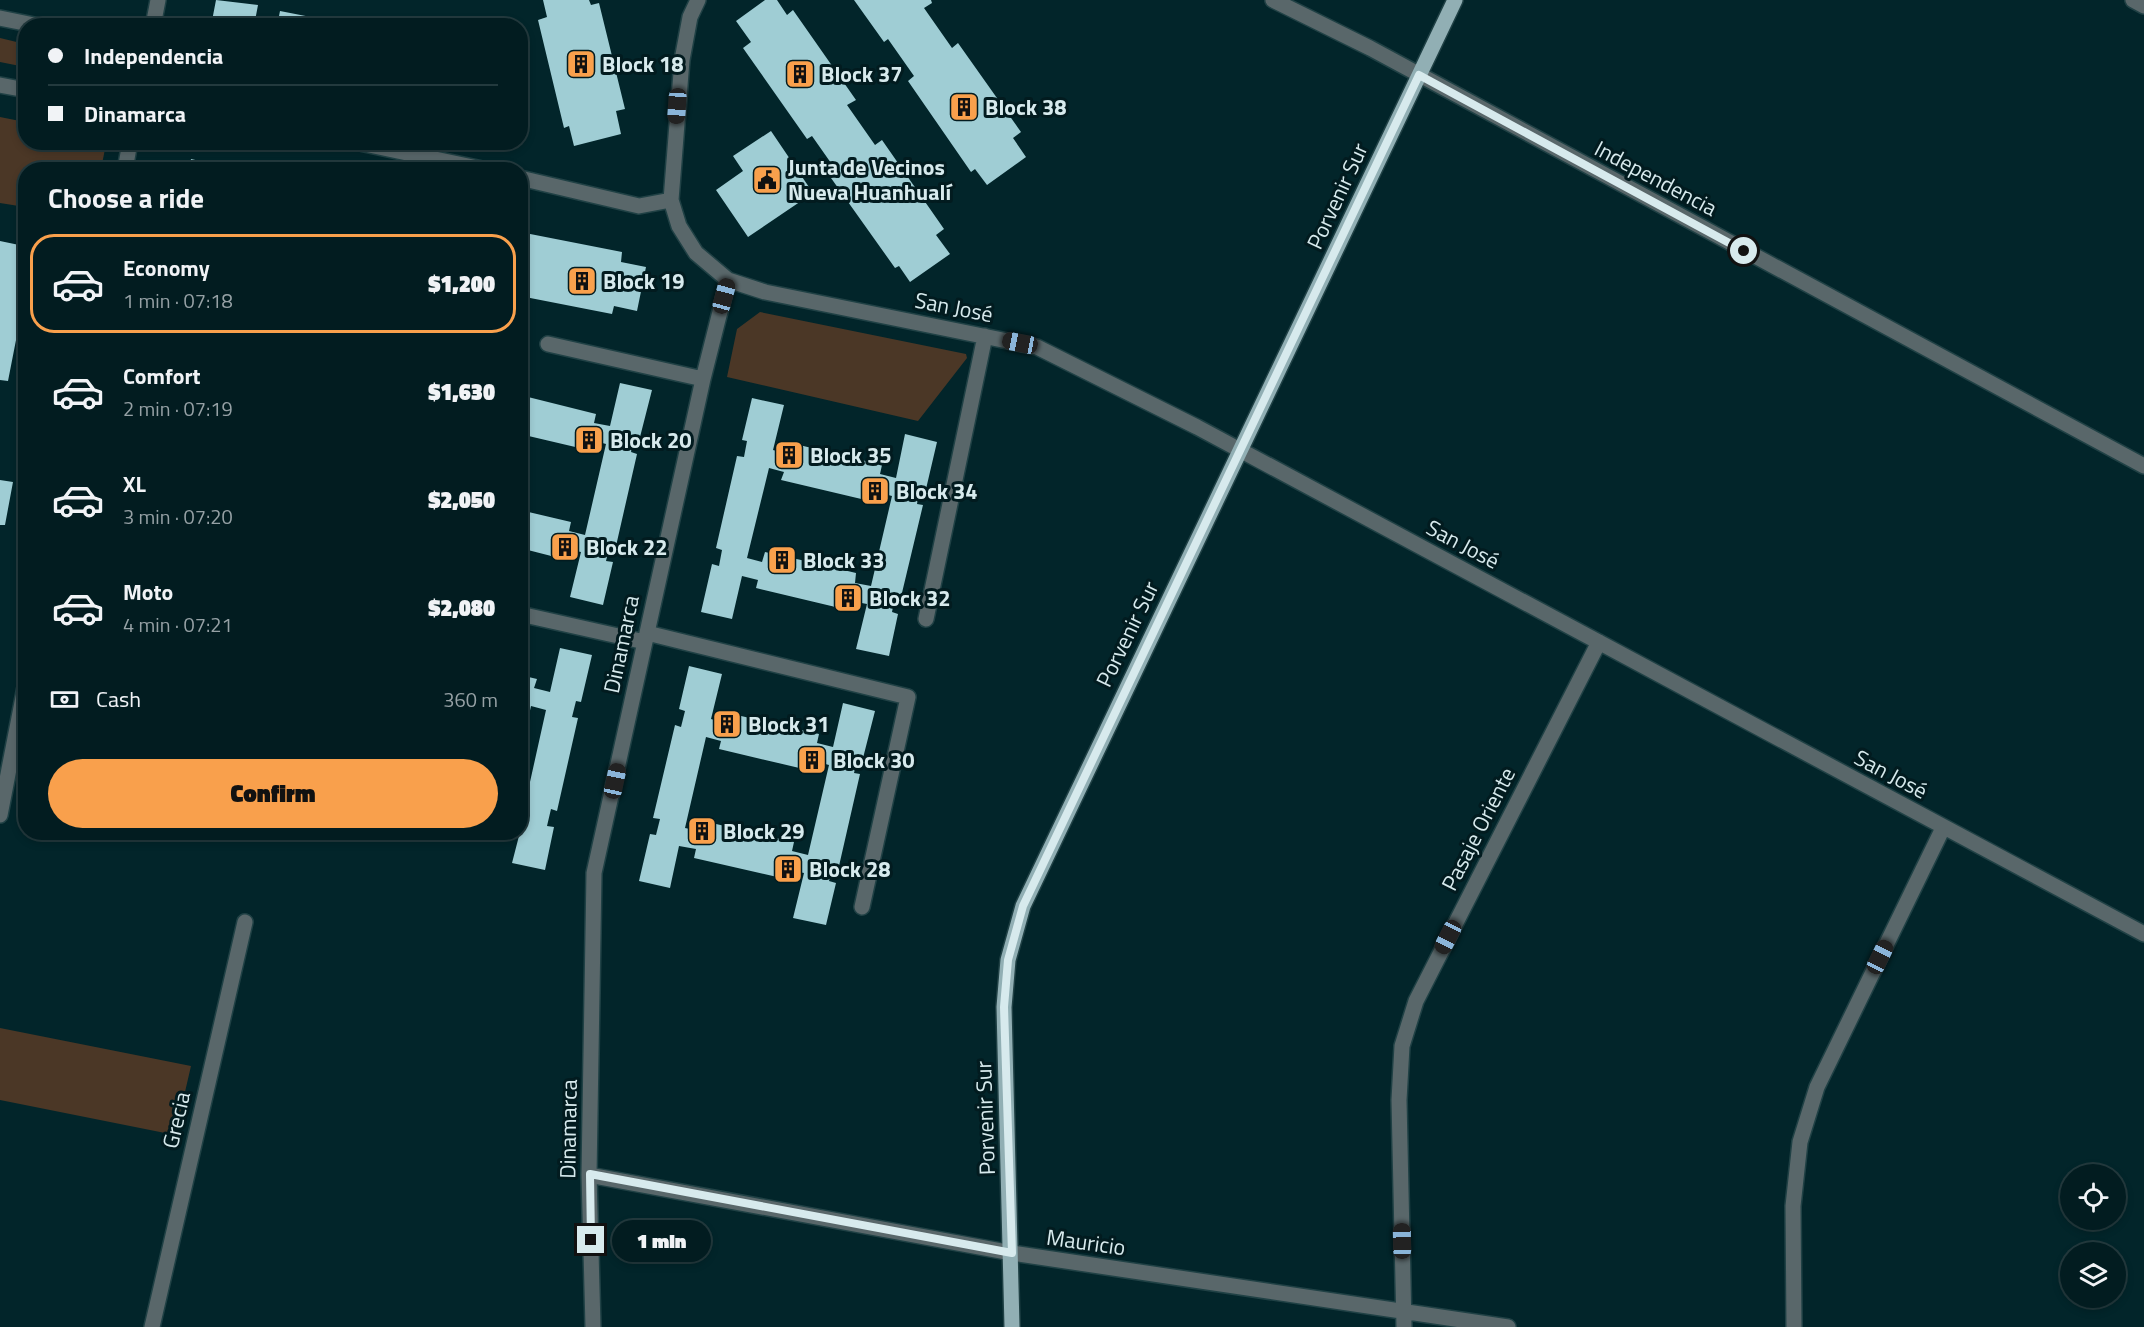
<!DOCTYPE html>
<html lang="en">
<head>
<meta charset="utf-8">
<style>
	body { margin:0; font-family:"Titillium Web",sans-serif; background:#0c2529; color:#f1f3f6; height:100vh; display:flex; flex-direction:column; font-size:22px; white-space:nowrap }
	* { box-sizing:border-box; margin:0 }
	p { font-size:20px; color:#96a1a5 }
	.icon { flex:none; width:33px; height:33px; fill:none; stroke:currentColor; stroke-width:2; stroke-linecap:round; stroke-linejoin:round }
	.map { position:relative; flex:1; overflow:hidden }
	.sheet { position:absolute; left:18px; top:162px; width:510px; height:678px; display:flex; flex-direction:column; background:#021c20; border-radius:24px; box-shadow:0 3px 9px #0003,0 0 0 2px #233a3e }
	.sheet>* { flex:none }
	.top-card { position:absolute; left:18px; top:18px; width:510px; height:132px; border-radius:24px; box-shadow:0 3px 9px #0003,0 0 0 2px #233a3e; display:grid; align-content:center; height:132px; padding:0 30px; background:#021c20 }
	.tools { position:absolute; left:2060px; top:1164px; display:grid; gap:12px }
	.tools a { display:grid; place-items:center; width:66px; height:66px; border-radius:50%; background:#021c20; box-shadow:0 3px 9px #0003,0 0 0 2px #233a3e; font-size:30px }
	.end { position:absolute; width:27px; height:27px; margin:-14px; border:8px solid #d7eaed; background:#111; box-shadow:0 0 0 3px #111 }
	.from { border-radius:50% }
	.bubble { position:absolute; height:42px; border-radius:21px; background:#021c20; box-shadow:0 3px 9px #0003,0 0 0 2px #233a3e; font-size:20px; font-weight:800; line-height:42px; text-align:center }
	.car { position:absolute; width:18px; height:36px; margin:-18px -9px; border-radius:8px; box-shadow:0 0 4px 2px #0007; background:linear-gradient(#222 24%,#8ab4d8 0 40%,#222 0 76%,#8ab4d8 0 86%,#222 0) }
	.top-card b { display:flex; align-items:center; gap:21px; height:57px; font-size:22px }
	.top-card b+b { border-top:2px solid #233a3e }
	.top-card i { width:15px; height:15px; background:#f1f3f6 }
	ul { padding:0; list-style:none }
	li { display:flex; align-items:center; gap:18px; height:99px; margin:0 12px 9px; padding:0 18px; border:3px solid transparent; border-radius:24px }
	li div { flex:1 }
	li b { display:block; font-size:22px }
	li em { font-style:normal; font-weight:800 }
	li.selected { border-color:#f9a04c }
	li>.icon { width:54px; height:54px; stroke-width:1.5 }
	h2 { padding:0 30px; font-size:27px; line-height:72px }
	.pay { display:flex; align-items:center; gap:15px; height:66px; padding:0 30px; font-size:22px }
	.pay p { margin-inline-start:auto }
	.cta { display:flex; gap:12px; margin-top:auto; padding:12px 30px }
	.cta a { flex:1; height:69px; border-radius:36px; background:#f9a04c; color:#111; font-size:24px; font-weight:800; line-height:69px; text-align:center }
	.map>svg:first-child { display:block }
	.green { fill:#4b3726 }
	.building { fill:#9fcdd4; fill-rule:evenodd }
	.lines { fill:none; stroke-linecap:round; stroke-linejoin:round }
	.minor-casing { stroke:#204145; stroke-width:18 }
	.major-casing { stroke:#204145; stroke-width:18 }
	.minor { stroke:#59676a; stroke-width:15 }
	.major { stroke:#91afb4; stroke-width:15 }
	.route { stroke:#d7eaed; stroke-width:8 }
	.labels { text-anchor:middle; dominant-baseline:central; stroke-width:6; stroke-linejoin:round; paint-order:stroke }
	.poi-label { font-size:22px; font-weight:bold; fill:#d7eaed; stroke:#021b1f; text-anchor:start }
	.street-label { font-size:22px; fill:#d7eaed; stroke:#021b1f }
</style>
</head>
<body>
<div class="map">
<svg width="2144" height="1327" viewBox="0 0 2144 1327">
	<rect width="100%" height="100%" fill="#02252a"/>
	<path class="green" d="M0,38L25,44V67L0,62Z
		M0,117L25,122L26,142L99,143L105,149L101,169L26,170L25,207L0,203Z
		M760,312L966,354L967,358L918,421L727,377L737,329Z
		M0,1028L191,1066L175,1135L0,1100Z"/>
	<path class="building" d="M216,0L258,5L254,26H211Z
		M543,0H589L591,5L599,3L625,109L616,111L621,134L574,146L569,126L564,128L538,20L547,17Z
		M765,0H777L787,15L793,10L856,100L847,105L875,145L882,140L944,229L936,235L950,254L910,282L899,266L895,268L831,178L838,173L812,136L807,139L743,48L751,42L736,21Z
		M854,0H931L932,3L924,8L952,48L958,43L1021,132L1013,138L1026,157L987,185L975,169L971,172L908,81L914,76L888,39L884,42Z
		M280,11L321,19L320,26H277Z
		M771,131L813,193L748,237L716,190L743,171L733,156Z
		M191,159L235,169V170H189Z
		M520,232L622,252L621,262L646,267L637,311L614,306L612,314L520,296Z
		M0,241L24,246L20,270L26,271V289L8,381L0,380Z
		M620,383L652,390L640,437L635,436L631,452L637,454L616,546L610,544L606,561L613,562L603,605L570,597L581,552L565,549L563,559L520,548V510L571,522L569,531L585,535L606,444L591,440L588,450L520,434V395L596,414L594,423L610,426Z
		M752,398L784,405L773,450L788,454L791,443L882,465L880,474L896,478L905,434L937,442L926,489L920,487L917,504L923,505L901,597L895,596L892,612L898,614L889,656L856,649L867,604L851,601L848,610L756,588L758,580L742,576L732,619L701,612L712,564L719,566L722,550L716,548L737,456L744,457L747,441L742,440ZM769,468L784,472L781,480L874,502L876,492L892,496L871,586L855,583L856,573L810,562L765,552L762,562L747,558Z
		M0,480L13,482L5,525H0Z
		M560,648L592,655L581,702L576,701L572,717L578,718L557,811L551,809L547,826L554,827L545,870L512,863L520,832V799L526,800L546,710L531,706L529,715L520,713V675L537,679L534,688L550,692Z
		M689,666L722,674L711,719L725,723L728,713L819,734L817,743L833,747L843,703L875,711L863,758L858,757L854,773L860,774L839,866L833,865L829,881L836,883L826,925L793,918L804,873L789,870L786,879L694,858L696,849L679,846L670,888L639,881L650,834L656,835L660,819L653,818L675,725L681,727L685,711L679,709ZM706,737L721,741L719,749L812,771L814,761L829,765L808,855L792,851L794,842L703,821L700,831L685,828Z"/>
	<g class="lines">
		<g class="minor-casing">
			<path id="minor" d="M698,0L690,17L682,60L671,200L679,226L696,253L728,280L765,292L1037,347L1197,427L2144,934
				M1273,0L1370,48L2144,466
				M2133,0L2144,6
				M0,18L39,26
				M153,26L158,0
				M0,85L26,90
				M355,142L487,170
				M125,170L130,142
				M520,178L639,206L671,200
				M548,344L703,379
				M520,614L645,642
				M926,619L985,336
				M647,633L908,697L862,907
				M0,815L26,682
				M589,1175L1012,1253L1508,1327
				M152,1327L245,922
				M593,1327L589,1175L594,873L703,379L728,280
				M1404,1327L1399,1100L1402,1046L1416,1001L1599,642
				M1794,1327L1793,1206L1800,1142L1817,1087L1943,828"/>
		</g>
		<g class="major-casing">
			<path id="major" d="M1012,1327L1004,1007L1008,960L1023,906L1455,0"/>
		</g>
		<use href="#minor" class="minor"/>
		<use href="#major" class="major"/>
	</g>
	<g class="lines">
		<path class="route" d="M591,1240L590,1174L1012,1253L1004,1007L1008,960L1023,906L1419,75L1744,251"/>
	</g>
	<defs>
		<g id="building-square" transform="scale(1.5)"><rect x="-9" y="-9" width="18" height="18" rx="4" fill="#f9a04c" stroke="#021b1f"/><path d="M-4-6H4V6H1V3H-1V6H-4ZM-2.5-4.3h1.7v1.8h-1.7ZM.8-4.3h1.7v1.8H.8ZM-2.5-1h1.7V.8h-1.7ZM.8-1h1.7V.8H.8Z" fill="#111"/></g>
		<g id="civic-square" transform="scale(1.5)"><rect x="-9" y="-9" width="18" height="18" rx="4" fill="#f9a04c" stroke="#021b1f"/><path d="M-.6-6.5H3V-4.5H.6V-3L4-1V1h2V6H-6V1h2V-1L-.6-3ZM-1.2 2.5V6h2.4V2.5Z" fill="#111"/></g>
	</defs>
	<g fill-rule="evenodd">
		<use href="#building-square" x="581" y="64"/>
		<use href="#building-square" x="800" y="74"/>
		<use href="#building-square" x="964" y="107"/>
		<use href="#civic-square" x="767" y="180"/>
		<use href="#building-square" x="582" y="281"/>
		<use href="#building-square" x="589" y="440"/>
		<use href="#building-square" x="789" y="455"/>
		<use href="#building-square" x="875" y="491"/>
		<use href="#building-square" x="565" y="547"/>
		<use href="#building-square" x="782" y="560"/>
		<use href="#building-square" x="848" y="598"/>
		<use href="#building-square" x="727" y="724"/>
		<use href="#building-square" x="812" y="760"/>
		<use href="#building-square" x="702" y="831"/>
		<use href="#building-square" x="788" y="869"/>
	</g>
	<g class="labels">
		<g class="poi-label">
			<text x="602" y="64">Block 18</text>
			<text x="821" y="74">Block 37</text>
			<text x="985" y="107">Block 38</text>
			<text x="788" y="167">Junta de Vecinos<tspan x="788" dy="25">Nueva Huanhualí</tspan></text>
			<text x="603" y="281">Block 19</text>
			<text x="610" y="440">Block 20</text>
			<text x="810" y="455">Block 35</text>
			<text x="896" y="491">Block 34</text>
			<text x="586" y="547">Block 22</text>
			<text x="803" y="560">Block 33</text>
			<text x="869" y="598">Block 32</text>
			<text x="748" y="724">Block 31</text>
			<text x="833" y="760">Block 30</text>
			<text x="723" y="831">Block 29</text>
			<text x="809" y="869">Block 28</text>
		</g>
		<g class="street-label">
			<text transform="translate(1656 178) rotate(28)">Independencia</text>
			<text transform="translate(1337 196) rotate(-65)">Porvenir Sur</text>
			<text transform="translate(954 307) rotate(11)">San José</text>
			<text transform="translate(1463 544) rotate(28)">San José</text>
			<text transform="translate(1127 634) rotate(-64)">Porvenir Sur</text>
			<text transform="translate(621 644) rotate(-78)">Dinamarca</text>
			<text transform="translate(1891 774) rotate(28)">San José</text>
			<text transform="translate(1478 829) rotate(-63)">Pasaje Oriente</text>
			<text transform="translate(985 1118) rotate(-92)">Porvenir Sur</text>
			<text transform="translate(176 1120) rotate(-77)">Grecia</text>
			<text transform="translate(568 1129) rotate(-89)">Dinamarca</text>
			<text transform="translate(1086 1242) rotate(8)">Mauricio</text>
		</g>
	</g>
</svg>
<div class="tools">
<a><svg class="icon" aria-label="locate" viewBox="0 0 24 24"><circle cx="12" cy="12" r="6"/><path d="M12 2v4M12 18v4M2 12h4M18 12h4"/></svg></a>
<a><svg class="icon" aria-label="layers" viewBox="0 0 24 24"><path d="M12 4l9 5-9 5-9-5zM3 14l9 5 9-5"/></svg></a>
</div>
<i class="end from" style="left:1744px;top:251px"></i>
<i class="end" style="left:591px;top:1240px"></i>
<div class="bubble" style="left:612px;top:1220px;width:99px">1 min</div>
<i class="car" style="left:677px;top:106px;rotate:184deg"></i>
<i class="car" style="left:724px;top:296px;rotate:15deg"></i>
<i class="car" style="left:1020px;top:343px;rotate:281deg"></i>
<i class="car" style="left:615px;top:781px;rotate:12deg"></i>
<i class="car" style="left:1448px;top:937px;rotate:207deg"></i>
<i class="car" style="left:1880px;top:957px;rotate:26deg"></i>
<i class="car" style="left:1402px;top:1241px;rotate:359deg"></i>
<div class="top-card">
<b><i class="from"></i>Independencia</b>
<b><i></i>Dinamarca</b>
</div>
<section class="sheet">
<h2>Choose a ride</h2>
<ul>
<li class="selected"><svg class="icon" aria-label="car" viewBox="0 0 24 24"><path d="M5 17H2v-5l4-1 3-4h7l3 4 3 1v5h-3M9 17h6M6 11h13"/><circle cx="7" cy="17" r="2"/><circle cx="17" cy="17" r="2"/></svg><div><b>Economy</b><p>1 min · 07:18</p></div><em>$1,200</em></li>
<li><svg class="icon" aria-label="car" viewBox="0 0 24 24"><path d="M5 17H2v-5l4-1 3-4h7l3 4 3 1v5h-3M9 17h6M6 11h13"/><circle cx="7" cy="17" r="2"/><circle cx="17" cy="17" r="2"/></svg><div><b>Comfort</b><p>2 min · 07:19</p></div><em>$1,630</em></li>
<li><svg class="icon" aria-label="car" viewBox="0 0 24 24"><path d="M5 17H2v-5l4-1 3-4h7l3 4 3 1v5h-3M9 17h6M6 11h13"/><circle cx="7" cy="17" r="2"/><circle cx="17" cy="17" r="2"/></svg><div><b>XL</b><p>3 min · 07:20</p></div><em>$2,050</em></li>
<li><svg class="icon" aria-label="car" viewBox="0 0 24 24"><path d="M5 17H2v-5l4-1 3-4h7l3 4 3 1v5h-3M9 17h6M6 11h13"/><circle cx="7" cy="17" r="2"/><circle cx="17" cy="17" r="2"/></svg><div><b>Moto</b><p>4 min · 07:21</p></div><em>$2,080</em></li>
</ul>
<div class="pay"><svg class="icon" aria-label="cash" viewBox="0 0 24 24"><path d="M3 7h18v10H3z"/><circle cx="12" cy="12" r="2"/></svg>Cash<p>360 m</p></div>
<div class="cta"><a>Confirm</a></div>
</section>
</div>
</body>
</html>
